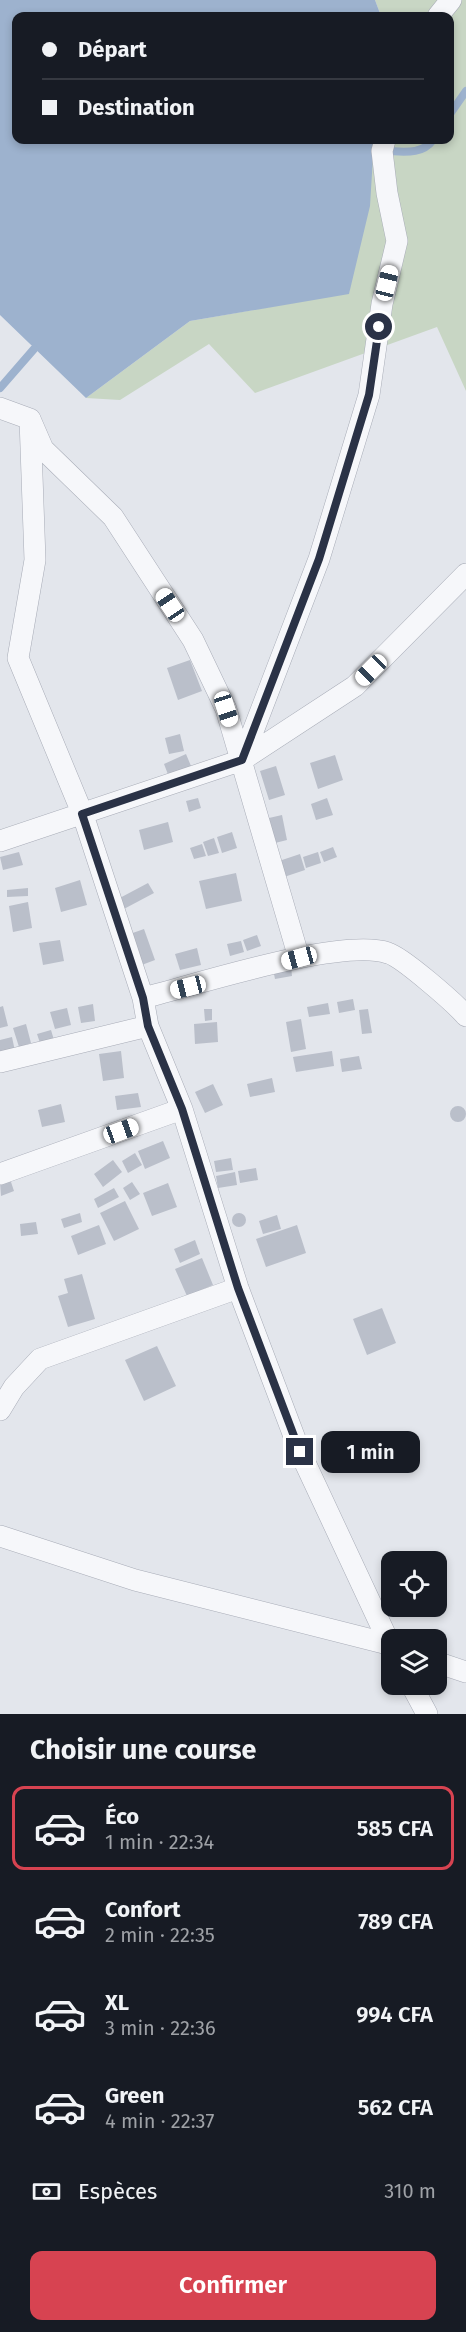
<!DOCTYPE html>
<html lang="fr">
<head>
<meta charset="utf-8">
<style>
	body { margin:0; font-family:"Fira Sans",sans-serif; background:#242831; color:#f1f3f6; height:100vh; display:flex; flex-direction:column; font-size:22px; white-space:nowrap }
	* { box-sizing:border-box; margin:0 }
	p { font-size:20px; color:#9ea1a6 }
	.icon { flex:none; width:33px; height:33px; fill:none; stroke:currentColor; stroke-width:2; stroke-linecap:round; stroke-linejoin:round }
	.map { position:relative; height:1714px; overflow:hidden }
	.drawer { display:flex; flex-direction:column; background:#171b24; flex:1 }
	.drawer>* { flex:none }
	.hud { position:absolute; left:12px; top:12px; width:442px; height:132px; border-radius:12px; box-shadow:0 3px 9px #0003; display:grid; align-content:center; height:132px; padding:0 30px; background:#171b24 }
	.controls { position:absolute; left:381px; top:1551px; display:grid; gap:12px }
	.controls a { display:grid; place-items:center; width:66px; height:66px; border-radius:12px; background:#171b24; box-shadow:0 3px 9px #0003; font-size:30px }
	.end { position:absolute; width:27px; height:27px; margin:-14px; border:8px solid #2a3246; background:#fff; box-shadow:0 0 0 3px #fff }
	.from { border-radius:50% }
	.bubble { position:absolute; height:42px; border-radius:12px; background:#171b24; box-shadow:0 3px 9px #0003; font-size:20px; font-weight:600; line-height:42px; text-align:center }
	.car { position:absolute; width:18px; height:36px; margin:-18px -9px; border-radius:8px; box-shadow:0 0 4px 2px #0007; background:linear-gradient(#fff 24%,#345 0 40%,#fff 0 76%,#345 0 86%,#fff 0) }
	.hud b { display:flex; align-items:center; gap:21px; height:57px; font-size:22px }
	.hud b+b { border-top:2px solid #363941 }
	.hud i { width:15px; height:15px; background:#f1f3f6 }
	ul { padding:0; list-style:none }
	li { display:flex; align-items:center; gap:18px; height:84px; margin:0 12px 9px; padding:0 18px; border:3px solid transparent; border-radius:12px }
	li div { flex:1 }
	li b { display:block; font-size:22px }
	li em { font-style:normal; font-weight:600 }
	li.current { border-color:#d74351 }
	li>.icon { width:54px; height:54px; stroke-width:1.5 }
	h2 { padding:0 30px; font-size:27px; line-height:72px }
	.pay { display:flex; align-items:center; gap:15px; height:66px; padding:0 30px; font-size:22px }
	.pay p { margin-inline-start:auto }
	.button { display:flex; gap:12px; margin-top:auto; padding:12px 30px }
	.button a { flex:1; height:69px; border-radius:12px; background:#d74351; color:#fff; font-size:24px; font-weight:600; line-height:69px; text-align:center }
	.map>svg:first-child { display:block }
	.green { fill:#c8d6c4 }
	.water { fill:#9db2ce }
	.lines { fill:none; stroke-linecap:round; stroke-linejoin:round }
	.stream { stroke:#9db2ce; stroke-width:8 }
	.building { fill:#babfca }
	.minor-casing { stroke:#a8acb7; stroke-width:22 }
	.minor { stroke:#f6f7fa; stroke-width:21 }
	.route { stroke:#2a3246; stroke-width:8 }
</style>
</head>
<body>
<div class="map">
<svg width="466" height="1714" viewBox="0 0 466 1714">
	<rect width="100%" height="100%" fill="#e3e6ec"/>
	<path class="green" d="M375,0H466V391L437,327L255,393L209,344L120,400L86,398L190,321L349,293L374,140H450V16H381Z"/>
	<path class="water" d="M0,0H375L381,16H16V140H374L370,206L349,294L190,321L86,398L0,315Z"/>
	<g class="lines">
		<path class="stream" d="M450,114L466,91
			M384,151C401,151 421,156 433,140
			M0,388L34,349"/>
	</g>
	<path class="building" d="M190,660L202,691L178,700L167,668Z
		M180,734L184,751L169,754L165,738Z
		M186,754L191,766L169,777L164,764Z
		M335,755L343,780L318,789L310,763Z
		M276,766L285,795L269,800L260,771Z
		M198,798L201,808L189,812L186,801Z
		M327,798L333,815L316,820L311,804Z
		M282,815L287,840L275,843L269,818Z
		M168,822L173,842L144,850L139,830Z
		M232,832L237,848L222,853L217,837Z
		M214,838L219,853L208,856L203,842Z
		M202,844L206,856L194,859L190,848Z
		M333,847L337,857L324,862L320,852Z
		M19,852L23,865L3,870L0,857Z
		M318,852L321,863L306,868L303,857Z
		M300,854L305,870L284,877L279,861Z
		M236,873L242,901L206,909L199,881Z
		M80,880L87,905L61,912L55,888Z
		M148,883L154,893L122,910L116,900Z
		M28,888V896L7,897V890Z
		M28,902L32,928L13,932L9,906Z
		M144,929L155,960L139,966L127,935Z
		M257,935L261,946L247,951L243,940Z
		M60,940L64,961L43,965L39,943Z
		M241,941L244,952L230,956L227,944Z
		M197,948L201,965L180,970L175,954Z
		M291,966L292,976L275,979L273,969Z
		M353,999L355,1010L339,1013L337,1002Z
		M328,1003L330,1014L309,1017L307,1007Z
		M93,1004L95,1021L81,1023L78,1007Z
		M3,1006L8,1026L0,1028V1007Z
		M67,1008L71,1025L55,1029L50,1012Z
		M204,1009H212V1020L205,1021Z
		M368,1009L372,1033L362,1034L359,1010Z
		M301,1019L306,1049L291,1052L286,1022Z
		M217,1022L218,1042L195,1044L194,1024Z
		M26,1024L31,1043L19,1047L13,1028Z
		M51,1030L54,1040L40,1043L37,1034Z
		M12,1037L16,1056L0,1060V1040Z
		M121,1051L124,1078L103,1081L99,1054Z
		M332,1051L334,1066L296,1072L293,1057Z
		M359,1056L362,1069L342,1072L340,1059Z
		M272,1078L275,1092L250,1097L247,1084Z
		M213,1084L223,1105L205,1113L195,1092Z
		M138,1093L141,1107L117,1110L115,1096Z
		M61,1104L65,1122L42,1127L38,1110Z
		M450 1114a8 8 0 1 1 16 0a8 8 0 1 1-16 0Z
		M163,1141L170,1158L145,1169L138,1151Z
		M135,1153L142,1165L128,1173L122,1161Z
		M231,1158L233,1170L216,1172L214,1161Z
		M113,1160L122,1172L103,1187L94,1174Z
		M256,1168L258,1180L240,1183L238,1171Z
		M235,1172L237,1185L218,1188L216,1176Z
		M10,1179L14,1191L1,1196L0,1182Z
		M132,1182L140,1194L130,1200L123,1188Z
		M168,1183L177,1207L152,1216L143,1193Z
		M114,1188L119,1197L98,1208L94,1199Z
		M125,1201L139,1229L114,1241L100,1213Z
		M80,1213L82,1222L64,1228L61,1219Z
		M232 1220a7 7 0 1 1 14 0a7 7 0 1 1-14 0Z
		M277,1215L281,1229L263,1234L259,1221Z
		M36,1222L38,1234L21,1236L20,1224Z
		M99,1225L106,1244L78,1255L71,1236Z
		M297,1225L306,1253L266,1267L256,1239Z
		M195,1240L200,1254L180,1263L174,1249Z
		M202,1258L213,1285L187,1296L175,1269Z
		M82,1274L95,1319L68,1327L58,1296L68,1293L64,1279Z
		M382,1308L396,1343L367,1355L353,1319Z
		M157,1346L176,1386L144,1401L125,1360Z"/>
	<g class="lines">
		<g class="minor-casing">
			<path id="minor" d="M438,16L451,0
				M0,408L30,419L43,449L113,517L193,640L226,709L299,958
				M30,419L35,560L18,658L83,815L143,998L148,1026L182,1109L238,1288L300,1452L392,1649
				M242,760L319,559L369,395L382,304L397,241L387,193L382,151L385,140
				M0,841L242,760L355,686L466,574
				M143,998C195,985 342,937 388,953C402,957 455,1003 466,1016
				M0,1062L148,1026
				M0,1174L182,1109
				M0,1410L14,1387L40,1359L238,1288
				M0,1536L135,1580L392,1645
				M436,1662L466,1672
				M411,1684L427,1714"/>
		</g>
		<use href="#minor" class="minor"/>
	</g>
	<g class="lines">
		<path class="route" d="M300,1452L238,1288L182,1109L148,1026L143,998L82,814L242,760L319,559L369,395L379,327"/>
	</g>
</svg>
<div class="controls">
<a><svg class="icon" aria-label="locate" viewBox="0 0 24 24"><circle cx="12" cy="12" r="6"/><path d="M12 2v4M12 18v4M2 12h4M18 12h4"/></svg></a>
<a><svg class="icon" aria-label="layers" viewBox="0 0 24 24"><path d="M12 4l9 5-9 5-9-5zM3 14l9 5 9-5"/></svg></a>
</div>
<i class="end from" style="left:379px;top:327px"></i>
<i class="end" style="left:300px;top:1452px"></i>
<div class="bubble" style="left:321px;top:1431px;width:99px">1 min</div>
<i class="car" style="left:387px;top:283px;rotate:14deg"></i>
<i class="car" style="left:170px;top:605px;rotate:326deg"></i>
<i class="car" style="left:371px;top:670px;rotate:225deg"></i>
<i class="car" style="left:226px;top:709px;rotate:162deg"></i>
<i class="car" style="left:299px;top:958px;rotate:255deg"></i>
<i class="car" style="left:188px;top:987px;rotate:256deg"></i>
<i class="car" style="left:121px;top:1131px;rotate:70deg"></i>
<div class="hud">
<b><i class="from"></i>Départ</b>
<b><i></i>Destination</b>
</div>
</div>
<section class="drawer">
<h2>Choisir une course</h2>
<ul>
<li class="current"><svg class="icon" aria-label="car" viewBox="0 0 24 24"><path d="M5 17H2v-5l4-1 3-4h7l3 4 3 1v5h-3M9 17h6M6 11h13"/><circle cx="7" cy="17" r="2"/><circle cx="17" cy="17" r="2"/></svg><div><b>Éco</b><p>1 min · 22:34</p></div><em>585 CFA</em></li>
<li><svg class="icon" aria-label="car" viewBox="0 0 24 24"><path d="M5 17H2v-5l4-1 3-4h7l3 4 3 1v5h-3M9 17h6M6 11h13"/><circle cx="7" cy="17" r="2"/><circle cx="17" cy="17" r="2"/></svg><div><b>Confort</b><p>2 min · 22:35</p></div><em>789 CFA</em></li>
<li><svg class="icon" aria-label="car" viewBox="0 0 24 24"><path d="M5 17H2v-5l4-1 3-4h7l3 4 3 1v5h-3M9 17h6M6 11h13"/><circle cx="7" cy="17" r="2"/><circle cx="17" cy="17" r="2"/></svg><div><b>XL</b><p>3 min · 22:36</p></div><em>994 CFA</em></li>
<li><svg class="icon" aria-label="car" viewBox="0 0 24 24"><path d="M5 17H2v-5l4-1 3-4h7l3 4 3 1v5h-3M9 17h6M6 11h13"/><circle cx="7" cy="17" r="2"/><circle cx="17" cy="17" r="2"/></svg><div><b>Green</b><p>4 min · 22:37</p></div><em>562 CFA</em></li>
</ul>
<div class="pay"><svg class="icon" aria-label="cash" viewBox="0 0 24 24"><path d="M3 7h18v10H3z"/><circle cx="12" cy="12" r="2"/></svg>Espèces<p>310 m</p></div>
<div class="button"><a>Confirmer</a></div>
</section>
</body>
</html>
